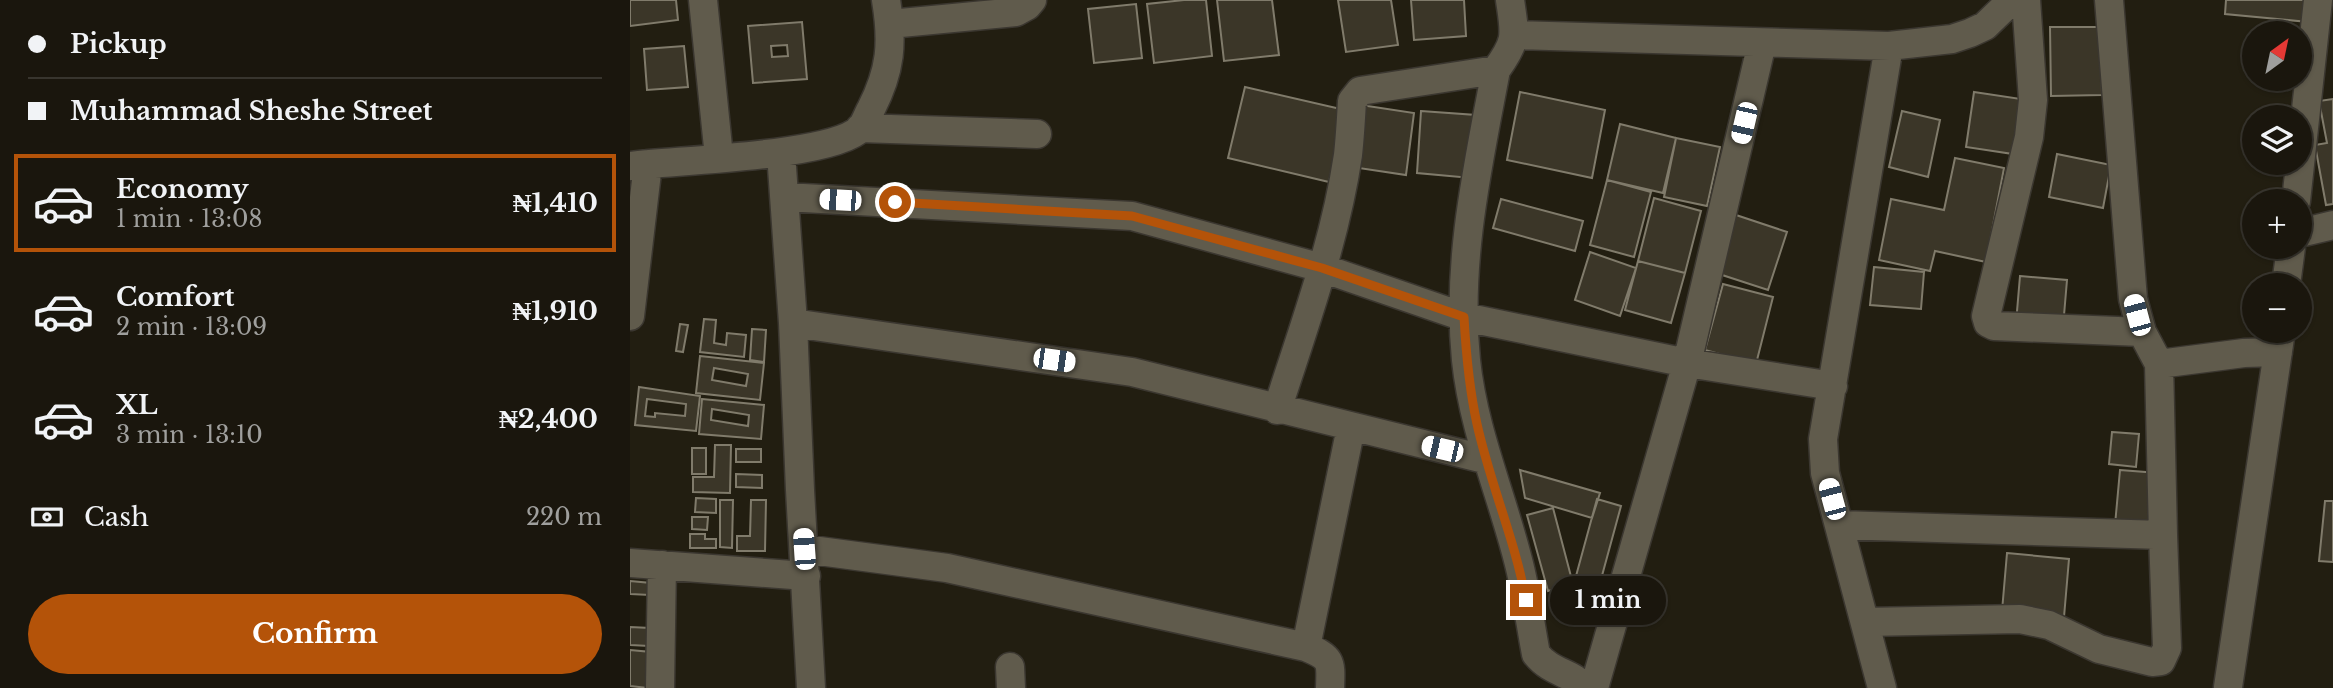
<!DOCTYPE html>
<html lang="en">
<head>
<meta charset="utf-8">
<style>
	body { margin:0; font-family:"Libre Baskerville",serif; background:#27231b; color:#f1f3f6; height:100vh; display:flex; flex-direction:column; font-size:26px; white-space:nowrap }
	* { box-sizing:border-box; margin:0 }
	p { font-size:23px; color:#9f9f9d }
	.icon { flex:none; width:38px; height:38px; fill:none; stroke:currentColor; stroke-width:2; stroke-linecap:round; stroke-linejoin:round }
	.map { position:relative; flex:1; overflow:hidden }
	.drawer { display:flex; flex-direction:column; background:#1a160d; width:630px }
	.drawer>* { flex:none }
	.hud { display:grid; align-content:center; height:154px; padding:0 28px; background:#1a160d }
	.needle { width:46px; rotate:33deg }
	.buttons { position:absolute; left:1612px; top:21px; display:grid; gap:14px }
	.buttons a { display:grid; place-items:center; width:70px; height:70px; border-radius:50%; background:#1a160d; box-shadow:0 2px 5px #0004,0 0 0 2px #38352e; font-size:35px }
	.end { position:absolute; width:32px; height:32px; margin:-16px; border:9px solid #b45309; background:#fff; box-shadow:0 0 0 4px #fff }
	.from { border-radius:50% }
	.bubble { position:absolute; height:49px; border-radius:24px; background:#1a160d; box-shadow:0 2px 5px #0004,0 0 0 2px #38352e; font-size:23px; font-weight:700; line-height:49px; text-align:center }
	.car { position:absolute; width:21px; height:42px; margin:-21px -10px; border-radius:9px; box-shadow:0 0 5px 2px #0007; background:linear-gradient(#fff 24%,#345 0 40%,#fff 0 76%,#345 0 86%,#fff 0) }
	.hud b { display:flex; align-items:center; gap:24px; height:66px; font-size:26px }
	.hud b+b { border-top:2px solid #38352e }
	.hud i { width:18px; height:18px; background:#f1f3f6 }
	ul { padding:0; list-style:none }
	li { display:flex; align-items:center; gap:21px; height:98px; margin:0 14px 10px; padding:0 14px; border:4px solid transparent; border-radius:0px }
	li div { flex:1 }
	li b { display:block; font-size:26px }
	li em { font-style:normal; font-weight:700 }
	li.selected { border-color:#b45309 }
	li>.icon { width:63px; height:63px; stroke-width:1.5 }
	.pay { display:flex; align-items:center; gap:18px; height:77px; padding:0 28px; font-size:26px }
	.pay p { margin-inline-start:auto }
	.primary-button { display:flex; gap:14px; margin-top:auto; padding:14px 28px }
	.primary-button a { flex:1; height:80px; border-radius:42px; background:#b45309; color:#fff; font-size:28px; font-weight:700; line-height:80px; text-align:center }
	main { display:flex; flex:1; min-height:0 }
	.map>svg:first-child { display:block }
	.building { fill:#3b3628; stroke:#807b6b; stroke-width:2; fill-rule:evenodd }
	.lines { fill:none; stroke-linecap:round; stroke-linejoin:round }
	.minor-casing { stroke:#3b3730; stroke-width:31 }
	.minor { stroke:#605b4c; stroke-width:28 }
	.route { stroke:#b45309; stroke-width:9 }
</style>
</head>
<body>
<main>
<section class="drawer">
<div class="hud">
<b><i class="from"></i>Pickup</b>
<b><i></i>Muhammad Sheshe Street</b>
</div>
<ul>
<li class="selected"><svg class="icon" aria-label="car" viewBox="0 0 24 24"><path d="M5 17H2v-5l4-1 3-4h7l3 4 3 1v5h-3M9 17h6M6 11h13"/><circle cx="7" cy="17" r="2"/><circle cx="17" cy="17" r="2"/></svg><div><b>Economy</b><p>1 min · 13:08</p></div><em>₦1,410</em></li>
<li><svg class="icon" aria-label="car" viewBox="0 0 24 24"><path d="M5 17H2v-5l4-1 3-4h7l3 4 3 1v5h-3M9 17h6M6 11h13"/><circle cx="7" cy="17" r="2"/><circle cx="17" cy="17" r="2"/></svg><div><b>Comfort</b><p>2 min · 13:09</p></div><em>₦1,910</em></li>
<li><svg class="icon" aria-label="car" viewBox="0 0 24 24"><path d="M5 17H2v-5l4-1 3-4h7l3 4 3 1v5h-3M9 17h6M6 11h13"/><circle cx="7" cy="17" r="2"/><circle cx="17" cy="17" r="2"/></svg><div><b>XL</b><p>3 min · 13:10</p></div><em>₦2,400</em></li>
</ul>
<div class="pay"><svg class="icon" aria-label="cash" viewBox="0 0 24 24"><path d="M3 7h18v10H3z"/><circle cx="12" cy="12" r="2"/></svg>Cash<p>220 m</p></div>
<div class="primary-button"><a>Confirm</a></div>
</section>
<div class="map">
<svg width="1703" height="688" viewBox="0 0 1703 688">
	<rect width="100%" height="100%" fill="#221e11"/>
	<path class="building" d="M0,0H46L48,20L0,26Z
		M554,0H576L582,56L524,63L517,4Z
		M587,0H642L649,55L594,61Z
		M708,0H761L768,45L716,52Z
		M781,0H834L836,36L784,40Z
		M1596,0H1680L1678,22L1595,14Z
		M506,4L512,58L464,63L458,9Z
		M172,22L177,79L123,83L118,26ZM157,45L158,56L142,57L141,46Z
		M1420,27H1471L1472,95L1421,96Z
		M54,46L58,87L17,90L14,49Z
		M615,87L715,110L699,182L598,158Z
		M890,92L975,110L962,178L877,160Z
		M1344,92L1391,99L1383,154L1336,147Z
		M1703,99V204L1696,205L1685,145L1697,143L1689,101Z
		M731,105L784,113L776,175L722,167Z
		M791,111L846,115L841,178L787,173Z
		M1272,111L1310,120L1298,177L1259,167Z
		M990,124L1046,138L1033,193L977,180Z
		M1046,138L1090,147L1077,206L1034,197Z
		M1427,154L1481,165L1473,208L1419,197Z
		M1325,158L1374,168L1356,262L1305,251L1300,271L1249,260L1261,199L1314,210Z
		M977,180L1021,192L1004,257L960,245Z
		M1024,198L1071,211L1055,273L1008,261Z
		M871,199L953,221L945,251L863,228Z
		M1103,214L1157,232L1138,290L1083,272Z
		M960,252L1006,268L990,316L945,300Z
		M1008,261L1055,273L1041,323L995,310Z
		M1244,267L1294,272L1291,309L1240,305Z
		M1390,276L1437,280L1433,327L1386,323Z
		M1093,284L1143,297L1126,364L1075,350Z
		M74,319L86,320L84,343L96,345L97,333L116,335L114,357L70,352Z
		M50,324L58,325L53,352L46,351Z
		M122,329L136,330L134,362L120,360Z
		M70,356L134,363L130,400L66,393ZM84,368L118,374L116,386L82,380Z
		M9,387L70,396L66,431L5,425ZM17,399L56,404L55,416L25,413V417L15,416Z
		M72,399L134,405L131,439L69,434ZM82,409L119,415L118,426L81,420Z
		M1482,432L1509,434L1506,467L1479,464Z
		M85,445H101L100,493L63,492V477H84Z
		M62,448H76V474H62Z
		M106,449H131V462H106Z
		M890,470L970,493L962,518L895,498Z
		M1490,470L1528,473L1523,528L1485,525Z
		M106,474L132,475V488L106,487Z
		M66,498L86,499V513L65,512Z
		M967,499L991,506L964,605L940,598Z
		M90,500H103L102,548L90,547Z
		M121,500H136L135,551H107V536H120Z
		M1695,501H1703V562L1689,561Z
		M923,508L943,584L918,591L897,515Z
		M62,517H78L77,530L62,529Z
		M60,534H75V539H86V548H60Z
		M1377,553L1439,559L1434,617L1372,611Z
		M0,581L21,583L20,595L0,594Z
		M0,627L20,628L19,646L0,645Z
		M0,650L21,652L18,688L0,686Z"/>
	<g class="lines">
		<g class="minor-casing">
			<path id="minor" d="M73,0L89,157
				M880,0C885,35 888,40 866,70C848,165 826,262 836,360C843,429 871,493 888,560C896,590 900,623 906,654C922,674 943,672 954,688
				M1396,0L1403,100L1399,137L1356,316L1358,323L1364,326L1512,332
				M260,24L386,12L397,6L402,0
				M885,35L1259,46L1322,39L1340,33L1355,26L1382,0
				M230,128L407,134
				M151,153L163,323L170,490L181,688
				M0,166C45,160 203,157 231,128C235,123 238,114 241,109C261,70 263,43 256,0
				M155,197L502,216L692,268L834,317L1057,363L1203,386
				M1666,201L1688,0
				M1670,233L1703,225
				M1656,285L1661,247
				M0,316L18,164
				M163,323L502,372L858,460
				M1529,364L1614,353L1648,352
				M647,410C674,326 705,242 718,155C720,137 721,119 722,101L730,91L866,70
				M1209,525L1533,535L1529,364L1512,332L1503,299L1479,0
				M174,549L317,568L676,647C702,658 701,661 700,688
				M0,563L176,576
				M1235,622L1390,619L1419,625L1469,649L1522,662L1531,661L1537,648L1533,535
				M676,647L721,427
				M380,667L381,688
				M1598,687L1651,331
				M30,688L32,565
				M964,688L1057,363L1132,43
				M1252,688L1195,473L1193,439L1259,46"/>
		</g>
		<use href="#minor" class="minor"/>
	</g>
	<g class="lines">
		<path class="route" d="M265,202L502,216L692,268L834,317C836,353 839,388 847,424C860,483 885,540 896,600"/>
	</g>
</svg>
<div class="buttons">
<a><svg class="needle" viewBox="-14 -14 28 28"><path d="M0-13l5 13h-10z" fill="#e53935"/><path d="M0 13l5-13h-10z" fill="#9f9f9d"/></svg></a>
<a><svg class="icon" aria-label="layers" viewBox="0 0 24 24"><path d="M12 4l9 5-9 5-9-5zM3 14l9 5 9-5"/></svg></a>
<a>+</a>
<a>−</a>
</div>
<i class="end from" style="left:265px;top:202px"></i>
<i class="end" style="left:896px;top:600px"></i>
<div class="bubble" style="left:920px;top:576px;width:116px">1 min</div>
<i class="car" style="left:1114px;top:123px;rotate:193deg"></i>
<i class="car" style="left:210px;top:200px;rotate:273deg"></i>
<i class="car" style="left:1507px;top:315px;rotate:345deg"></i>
<i class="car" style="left:424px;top:360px;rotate:98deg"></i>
<i class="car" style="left:812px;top:449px;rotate:283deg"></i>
<i class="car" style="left:1202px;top:499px;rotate:345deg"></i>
<i class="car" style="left:174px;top:549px;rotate:356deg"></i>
</div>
</main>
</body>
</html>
